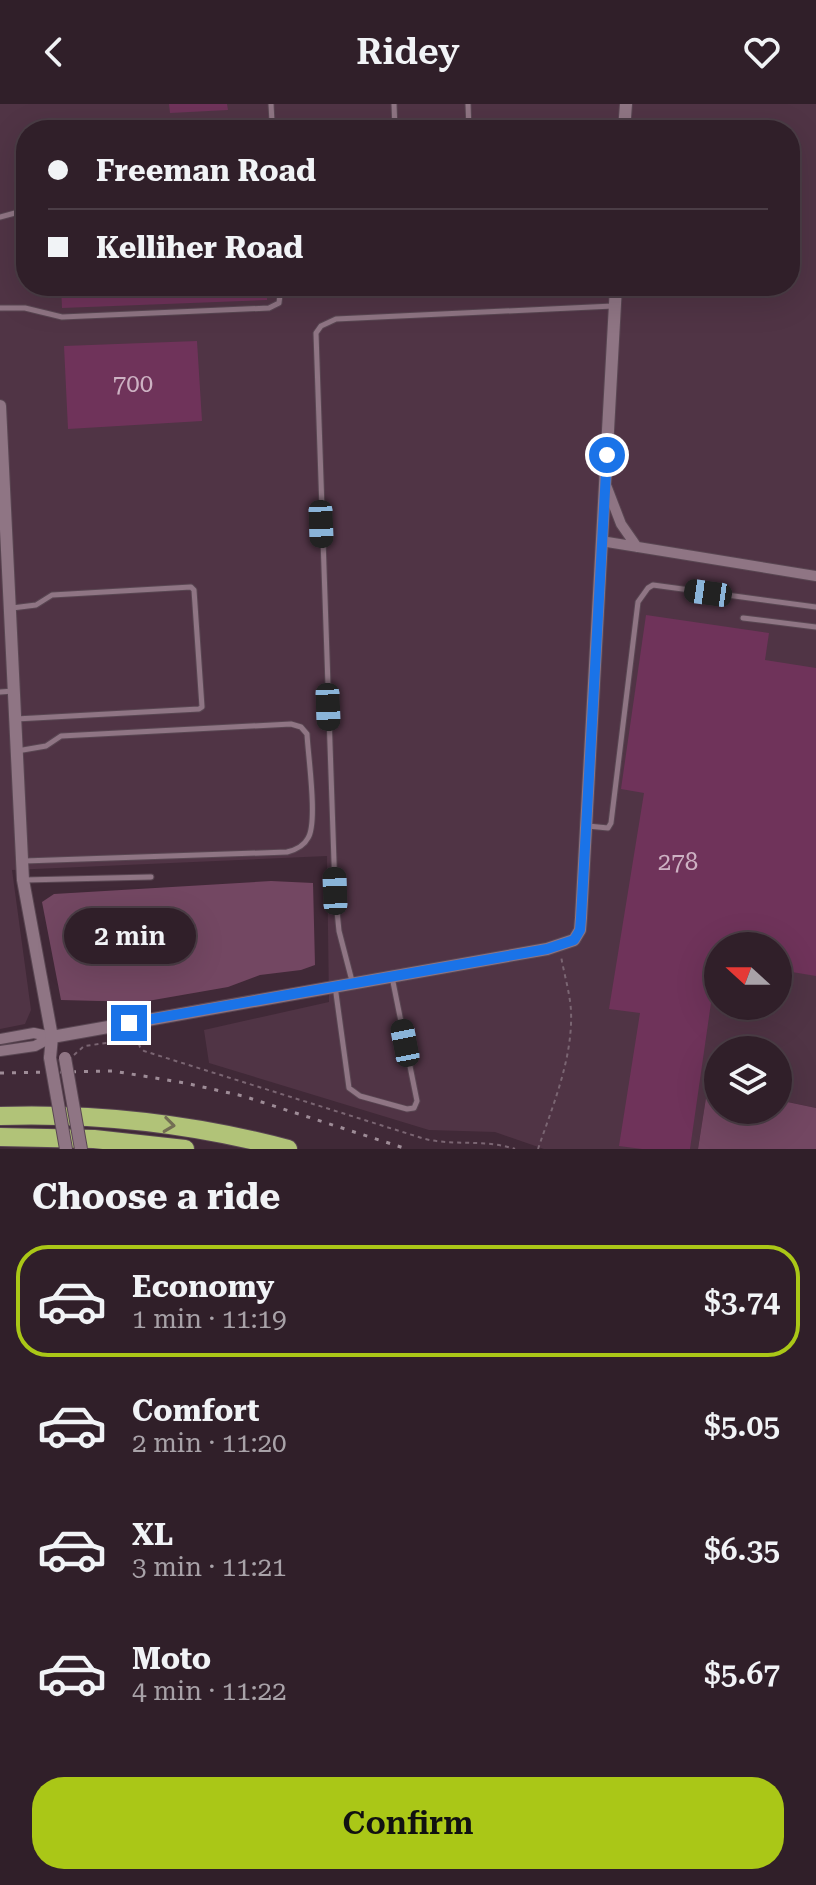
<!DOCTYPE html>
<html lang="en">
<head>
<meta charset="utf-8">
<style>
	body { margin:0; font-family:"Roboto Serif",serif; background:#382731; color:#f1f3f6; height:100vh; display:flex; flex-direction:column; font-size:30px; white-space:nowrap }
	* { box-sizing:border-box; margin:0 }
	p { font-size:26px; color:#a8a2a8 }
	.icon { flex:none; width:44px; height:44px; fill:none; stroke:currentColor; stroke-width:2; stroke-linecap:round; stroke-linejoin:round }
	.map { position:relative; height:1045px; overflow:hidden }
	.drawer { display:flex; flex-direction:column; background:#301f29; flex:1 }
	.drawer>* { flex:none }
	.guide { position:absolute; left:16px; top:16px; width:784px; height:176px; border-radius:32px; box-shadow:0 8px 32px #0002,0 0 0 2px #4b3d46; display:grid; align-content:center; height:176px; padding:0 32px; background:#301f29 }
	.needle { width:52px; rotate:291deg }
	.fabs { position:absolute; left:704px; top:828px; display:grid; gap:16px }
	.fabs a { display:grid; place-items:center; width:88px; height:88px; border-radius:50%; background:#301f29; box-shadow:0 8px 32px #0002,0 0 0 2px #4b3d46; font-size:40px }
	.end { position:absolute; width:36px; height:36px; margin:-18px; border:10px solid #1a73e8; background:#fff; box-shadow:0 0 0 4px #fff }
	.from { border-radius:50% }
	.bubble { position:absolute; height:56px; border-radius:28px; background:#301f29; box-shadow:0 8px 32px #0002,0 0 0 2px #4b3d46; font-size:26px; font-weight:600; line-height:56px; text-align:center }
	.car { position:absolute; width:24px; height:48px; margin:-24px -12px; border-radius:10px; box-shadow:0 0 6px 2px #0007; background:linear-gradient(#222 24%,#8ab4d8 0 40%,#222 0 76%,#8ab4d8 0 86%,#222 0) }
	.guide b { display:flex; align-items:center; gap:28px; height:76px; font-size:30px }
	.guide b+b { border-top:2px solid #4b3d46 }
	.guide i { width:20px; height:20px; background:#f1f3f6 }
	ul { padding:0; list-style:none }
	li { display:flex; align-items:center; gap:24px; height:112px; margin:0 16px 12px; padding:0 16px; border:4px solid transparent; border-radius:32px }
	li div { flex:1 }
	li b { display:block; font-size:30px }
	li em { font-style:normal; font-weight:600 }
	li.selected { border-color:#aac717 }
	li>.icon { width:72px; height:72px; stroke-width:1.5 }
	h2 { padding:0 32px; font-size:36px; line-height:96px }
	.action { display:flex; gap:16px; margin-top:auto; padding:16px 32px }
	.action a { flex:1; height:92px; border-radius:32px; background:#aac717; color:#111; font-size:32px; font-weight:600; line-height:92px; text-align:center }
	header { display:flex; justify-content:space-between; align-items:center; height:104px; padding:0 32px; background:#301f29; font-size:36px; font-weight:600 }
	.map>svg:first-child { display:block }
	.built { fill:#503445; fill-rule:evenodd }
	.green { fill:#734762 }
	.building { fill:#6f335a }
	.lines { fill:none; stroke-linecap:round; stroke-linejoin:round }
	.service-casing { stroke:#594652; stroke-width:7 }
	.minor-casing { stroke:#594652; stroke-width:12 }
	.tertiary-casing { stroke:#594652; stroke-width:14 }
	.motorway-casing { stroke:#594652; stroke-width:20 }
	.path { stroke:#7a6572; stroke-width:2; stroke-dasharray:4 4; stroke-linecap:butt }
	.service { stroke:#8f7584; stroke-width:5 }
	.minor { stroke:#8f7584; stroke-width:10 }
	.tertiary { stroke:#8f7584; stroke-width:12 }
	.motorway { stroke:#b1c378; stroke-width:18 }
	.rail { stroke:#9e8c97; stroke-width:3; stroke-dasharray:4 8; stroke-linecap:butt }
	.tertiary-bridge-casing { stroke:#594652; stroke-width:14; stroke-linecap:butt }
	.tertiary-bridge { stroke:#8f7584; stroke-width:12 }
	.oneway { stroke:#736e54 }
	.route { stroke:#1a73e8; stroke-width:10 }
	.labels { text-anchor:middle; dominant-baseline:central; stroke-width:6; stroke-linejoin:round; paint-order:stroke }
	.number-label { font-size:24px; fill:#cdb2c3 }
</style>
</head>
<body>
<header><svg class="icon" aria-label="back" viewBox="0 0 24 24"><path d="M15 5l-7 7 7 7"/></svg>Ridey<svg class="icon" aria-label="heart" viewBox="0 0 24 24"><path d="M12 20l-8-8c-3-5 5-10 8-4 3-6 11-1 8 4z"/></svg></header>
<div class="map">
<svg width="816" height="1045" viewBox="0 0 816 1045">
	<rect width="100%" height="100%" fill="#402937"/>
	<path class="built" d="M0,0H816V1004L778,996V946H718V983L708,981L698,1045H544L495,1028L429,1026L209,959L204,926L329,898L327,752L12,766L31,906L25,920L0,925ZM26,26H790V182H26ZM718,842H778V902H718Z"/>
	<path class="green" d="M271,777L313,779L315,861L301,866L260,871L228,883L142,898L61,896L42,798L54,790Z
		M708,981L718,983V1006H778V996L816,1004V1045H698Z"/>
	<path class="building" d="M169,0H227L228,6L170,9Z
		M61,182H267V196L62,204Z
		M197,237L202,317L68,325L64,242Z
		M646,511L769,529L765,556L816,564V872L792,868L788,889L778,887V842H718V878H714L690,1045H642L619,1042L640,909L609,905L644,689L621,685Z"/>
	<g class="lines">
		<g class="service-casing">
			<path id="service" d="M271,0L272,18
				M394,0L395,26
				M468,0L469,26
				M0,113L26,106
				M337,182L343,185L405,182
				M0,204H25L62,213L269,204L279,199L281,182
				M12,504L36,501L52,491L191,483L194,486L202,603L199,605L16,615
				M743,514L816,523
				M0,588L13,587
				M17,647L46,642L61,632L291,620L301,623L307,630C308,652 318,718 308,734C304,742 295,746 287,748L24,757
				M588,722L608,724L611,719L638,498L648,484L653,481L816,503
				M24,776L151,773
				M352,877L339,827L335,787L316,229L321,222L336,215L613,202
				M335,882L349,984L360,992L407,1005L414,1004L417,997L392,873"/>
		</g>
		<g class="minor-casing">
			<path id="minor" d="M606,381L621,420L637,443
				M601,437L816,472
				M0,935L34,929L52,933
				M0,947L35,942L52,933"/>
		</g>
		<g class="tertiary-casing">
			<path id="tertiary" d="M624,26L626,0
				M0,302L23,776L52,933L50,954
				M52,933L547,845L574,836L580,826L581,814L616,182"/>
		</g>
		<g class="motorway-casing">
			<path id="motorway" d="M0,1012C98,1009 194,1020 288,1045
				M0,1033L94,1035L185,1045"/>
		</g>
		<path class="path" d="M74,951L84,942L137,935L140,943L144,947L425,1035C455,1042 485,1035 515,1045
			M538,1045C553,1001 573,954 571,907C570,889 564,870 561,852"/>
		<use href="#service" class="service"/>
		<use href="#minor" class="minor"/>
		<use href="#tertiary" class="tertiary"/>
		<use href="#motorway" class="motorway"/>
		<path class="rail" d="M0,969L113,967L185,979L243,992L407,1045"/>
		<g class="tertiary-bridge-casing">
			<path id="tertiary-bridge" d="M50,954L66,1045
				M65,954L81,1045"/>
		</g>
		<use href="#tertiary-bridge" class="tertiary-bridge"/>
	</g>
	<defs><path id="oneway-chevron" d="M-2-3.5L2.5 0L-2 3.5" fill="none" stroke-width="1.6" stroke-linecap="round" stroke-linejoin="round" transform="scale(2)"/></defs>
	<use class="oneway" href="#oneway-chevron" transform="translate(169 1021) rotate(7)"/>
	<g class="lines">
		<path class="route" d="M129,919L547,845L574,836L580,826L581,814L607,351"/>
	</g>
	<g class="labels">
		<g class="number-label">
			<text x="133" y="280">700</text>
			<text x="678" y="758">278</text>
		</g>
	</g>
</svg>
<div class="fabs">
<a><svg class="needle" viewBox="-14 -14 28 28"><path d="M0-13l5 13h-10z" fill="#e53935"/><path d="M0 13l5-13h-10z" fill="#a8a2a8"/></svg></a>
<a><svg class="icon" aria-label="layers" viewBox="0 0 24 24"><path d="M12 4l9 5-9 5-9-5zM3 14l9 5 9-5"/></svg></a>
</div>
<i class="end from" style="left:607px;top:351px"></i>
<i class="end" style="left:129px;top:919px"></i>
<div class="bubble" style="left:64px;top:804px;width:132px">2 min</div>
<i class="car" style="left:321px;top:420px;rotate:178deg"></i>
<i class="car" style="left:708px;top:489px;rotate:278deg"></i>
<i class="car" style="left:328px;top:603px;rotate:178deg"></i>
<i class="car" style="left:335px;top:787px;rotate:358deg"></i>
<i class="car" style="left:405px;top:939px;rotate:349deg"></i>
<div class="guide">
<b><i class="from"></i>Freeman Road</b>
<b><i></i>Kelliher Road</b>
</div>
</div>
<section class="drawer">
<h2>Choose a ride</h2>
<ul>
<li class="selected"><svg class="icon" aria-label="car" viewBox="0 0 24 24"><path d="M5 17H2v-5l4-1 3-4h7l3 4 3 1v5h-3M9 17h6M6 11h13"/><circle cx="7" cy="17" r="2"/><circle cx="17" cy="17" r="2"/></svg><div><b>Economy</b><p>1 min · 11:19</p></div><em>$3.74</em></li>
<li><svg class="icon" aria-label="car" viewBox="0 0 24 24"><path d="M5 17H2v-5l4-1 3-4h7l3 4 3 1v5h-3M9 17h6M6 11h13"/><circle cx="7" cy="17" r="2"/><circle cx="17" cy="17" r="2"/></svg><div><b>Comfort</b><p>2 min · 11:20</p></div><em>$5.05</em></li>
<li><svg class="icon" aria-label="car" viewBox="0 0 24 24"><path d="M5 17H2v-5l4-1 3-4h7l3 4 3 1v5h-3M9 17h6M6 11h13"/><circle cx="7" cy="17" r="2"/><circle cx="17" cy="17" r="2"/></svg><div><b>XL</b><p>3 min · 11:21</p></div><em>$6.35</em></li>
<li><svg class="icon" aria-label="car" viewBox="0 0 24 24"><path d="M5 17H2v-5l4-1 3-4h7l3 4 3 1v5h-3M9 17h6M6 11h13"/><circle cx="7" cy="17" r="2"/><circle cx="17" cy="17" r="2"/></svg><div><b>Moto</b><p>4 min · 11:22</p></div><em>$5.67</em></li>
</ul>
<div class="action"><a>Confirm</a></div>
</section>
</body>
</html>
